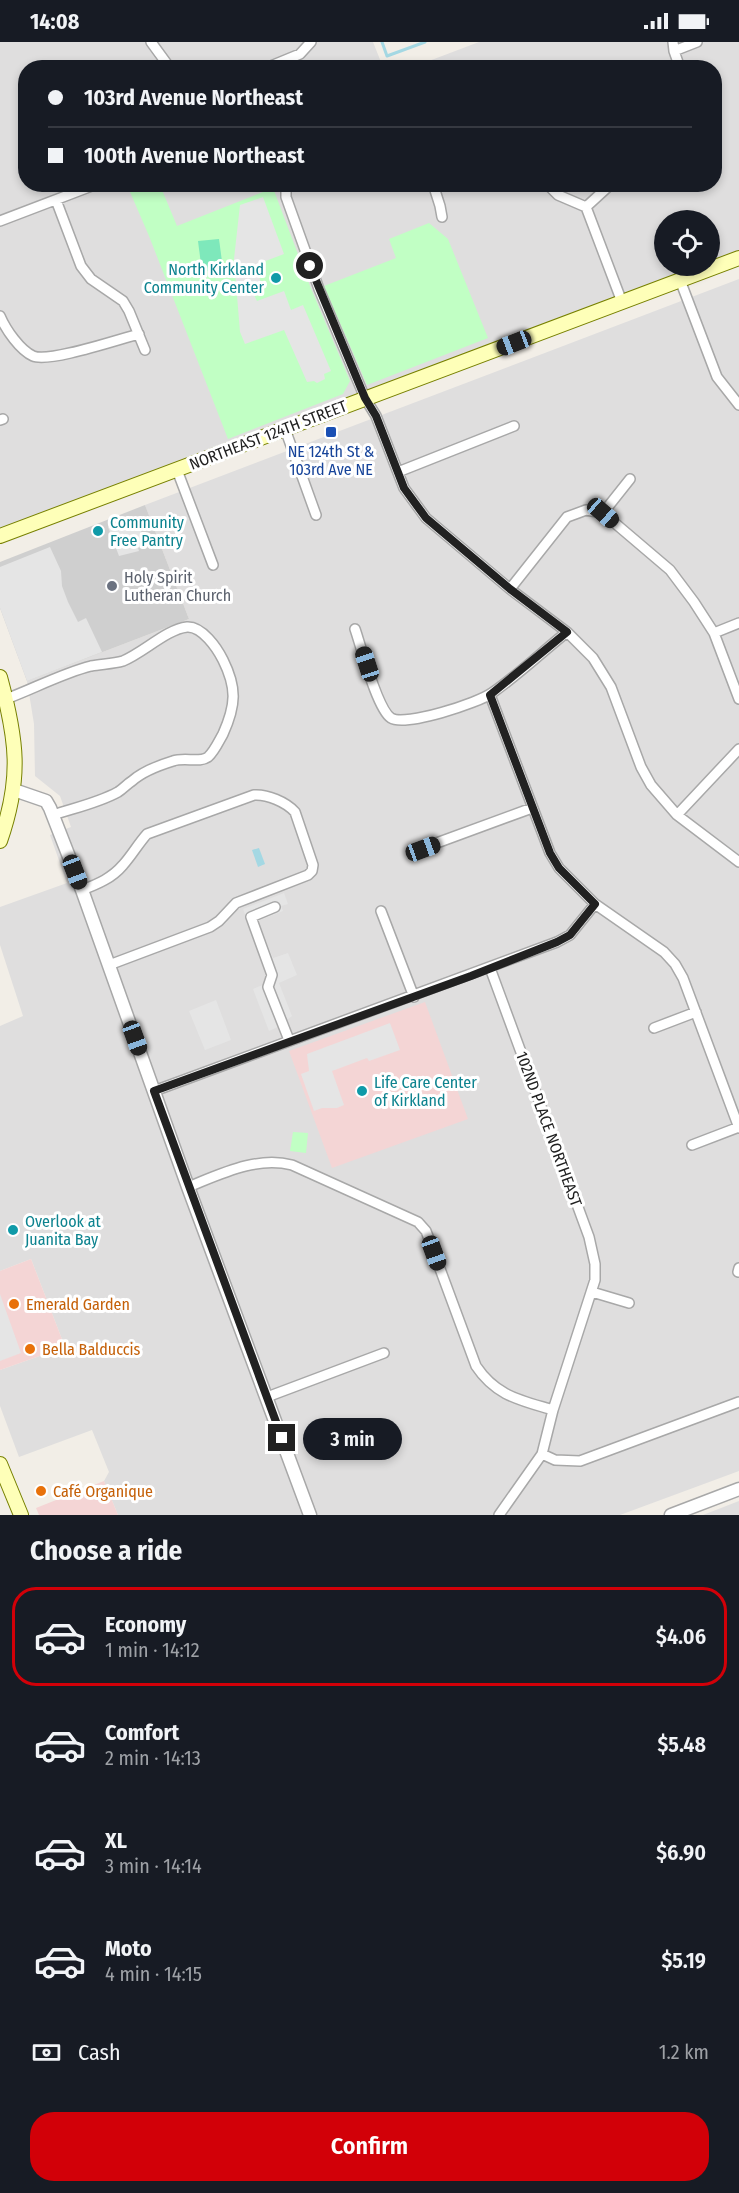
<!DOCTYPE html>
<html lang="en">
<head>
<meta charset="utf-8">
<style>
	body { margin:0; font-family:"Fira Sans Condensed",sans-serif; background:#20242c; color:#f1f3f6; height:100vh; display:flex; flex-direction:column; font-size:22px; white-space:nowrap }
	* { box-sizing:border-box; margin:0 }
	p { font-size:20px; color:#9ea1a6 }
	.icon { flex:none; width:33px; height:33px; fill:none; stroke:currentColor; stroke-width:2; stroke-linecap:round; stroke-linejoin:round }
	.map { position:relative; height:1473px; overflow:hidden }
	.sheet { display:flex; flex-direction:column; background:#171b24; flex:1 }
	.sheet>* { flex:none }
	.banner { position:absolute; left:18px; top:18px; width:704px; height:132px; border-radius:24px; box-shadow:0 3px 9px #0003; display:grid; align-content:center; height:132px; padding:0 30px; background:#171b24 }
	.buttons { position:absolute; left:654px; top:168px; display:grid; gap:12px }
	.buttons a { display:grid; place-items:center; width:66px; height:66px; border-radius:50%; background:#171b24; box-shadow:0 3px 9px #0003; font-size:30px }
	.end { position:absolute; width:27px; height:27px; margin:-14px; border:8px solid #212121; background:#fff; box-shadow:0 0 0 3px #fff }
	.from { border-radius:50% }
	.bubble { position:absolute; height:42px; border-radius:21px; background:#171b24; box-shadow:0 3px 9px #0003; font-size:20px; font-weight:600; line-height:42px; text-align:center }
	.car { position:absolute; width:18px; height:36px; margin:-18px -9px; border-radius:8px; box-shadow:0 0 4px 2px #0007; background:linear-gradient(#222 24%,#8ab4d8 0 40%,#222 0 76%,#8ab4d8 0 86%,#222 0) }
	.banner b { display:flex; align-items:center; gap:21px; height:57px; font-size:22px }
	.banner b+b { border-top:2px solid #363941 }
	.banner i { width:15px; height:15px; background:#f1f3f6 }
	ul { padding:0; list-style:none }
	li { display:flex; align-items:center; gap:18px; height:99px; margin:0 12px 9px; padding:0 18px; border:3px solid transparent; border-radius:24px }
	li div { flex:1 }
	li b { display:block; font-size:22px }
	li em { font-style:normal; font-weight:600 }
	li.current { border-color:#d20008 }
	li>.icon { width:54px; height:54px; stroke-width:1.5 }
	h2 { padding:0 30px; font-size:27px; line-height:72px }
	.pay { display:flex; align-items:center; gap:15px; height:66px; padding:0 30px; font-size:22px }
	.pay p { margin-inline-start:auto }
	.cta { display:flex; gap:12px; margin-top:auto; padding:12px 30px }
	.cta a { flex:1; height:69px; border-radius:24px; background:#d20008; color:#fff; font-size:24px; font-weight:600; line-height:69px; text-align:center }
	.status { display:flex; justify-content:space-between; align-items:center; height:42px; padding:0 30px; background:#171b24; direction:ltr }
	.status svg { height:16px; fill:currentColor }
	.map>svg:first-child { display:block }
	.residential { fill:#dfdede; fill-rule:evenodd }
	.commercial { fill:#f4d5d5 }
	.religious { fill:#cfcfcf }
	.park { fill:#c1ffc4 }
	.pitch { fill:#7ee8bb }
	.parking { fill:#e5e5e5 }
	.water { fill:#a4d8e3 }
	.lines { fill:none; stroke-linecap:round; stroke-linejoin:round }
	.stream { stroke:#a4d8e3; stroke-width:3 }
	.minor-casing { stroke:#a8a8a8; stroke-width:12 }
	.tertiary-casing { stroke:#a8a8a8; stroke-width:15 }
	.secondary-casing { stroke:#778000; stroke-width:16 }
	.minor { stroke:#fff; stroke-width:9 }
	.tertiary { stroke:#fff; stroke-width:12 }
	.secondary { stroke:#feffb8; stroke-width:14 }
	.route { stroke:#212121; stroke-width:8 }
	.culture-dot { fill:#0f9aa8; stroke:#fff; stroke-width:2 }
	.transit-dot { fill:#1a4fb4; stroke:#fff; stroke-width:2 }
	.worship-dot { fill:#6b7280; stroke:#fff; stroke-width:2 }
	.food-dot { fill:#e8710a; stroke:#fff; stroke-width:2 }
	.labels { text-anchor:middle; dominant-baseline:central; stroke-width:6; stroke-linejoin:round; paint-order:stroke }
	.culture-label { font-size:16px; fill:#0d838f; stroke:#fff; text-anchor:start }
	.street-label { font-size:16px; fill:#212121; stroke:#fff }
	.transit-label { font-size:16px; fill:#164399; stroke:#fff }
	.worship-label { font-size:16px; fill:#5b616d; stroke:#fff; text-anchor:start }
	.food-label { font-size:16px; fill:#c56008; stroke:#fff; text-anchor:start }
</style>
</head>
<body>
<div class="status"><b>14:08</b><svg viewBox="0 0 49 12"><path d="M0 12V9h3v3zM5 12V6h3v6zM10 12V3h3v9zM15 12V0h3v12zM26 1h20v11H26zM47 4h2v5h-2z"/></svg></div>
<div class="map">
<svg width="739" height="1473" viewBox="0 0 739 1473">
	<rect width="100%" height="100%" fill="#f2eee7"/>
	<path class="residential" d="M0,0H373L383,25L26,26V142H714V26L413,25L479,0H739V217L0,494ZM664,178H710V224H664Z
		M739,237V1429L620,1473H118L104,1439L109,1430L92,1388L19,1415L0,1364V1328L65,1305L31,1217L0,1229V984L23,974L0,903V865L67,841L50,793L71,785L60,754L35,734L34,682L27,639L189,577L145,463Z
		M739,1459V1473H703Z"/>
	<path class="commercial" d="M425,960L468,1077L332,1126L289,1009Z
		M31,1217L65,1305L0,1328V1229Z
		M104,1439L118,1473H39L36,1466Z"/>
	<path class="religious" d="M145,463L189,577L27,639L0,566V520Z"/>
	<path class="park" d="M127,143H160L177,184L273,146L310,244L350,339L343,352L228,397L149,194Z
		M429,181L448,197L488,296L367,343L324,244L396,216L389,197Z
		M293,1090L308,1091L306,1111L290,1109Z"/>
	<path class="pitch" d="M219,197L223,227L202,230L198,199Z"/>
	<path class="parking" d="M263,155L284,212L255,223L264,249L254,253L257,259L284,249L291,268L303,263L331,329L324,332L325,337L317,341L314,339L307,340L284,288L245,302L240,290L234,217L240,163Z
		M136,475L146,503L138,506L139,509L119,514L108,485Z
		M50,505L61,529L62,544L68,560L78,580L86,576L102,610L27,639L0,566V525Z
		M284,851L288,862L281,864L283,869L258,879L273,916L288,911L297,933L279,941L292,974L278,985L269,989L253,947L270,940L243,867Z
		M216,958L231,998L205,1008L189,969Z
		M390,981L400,1008L369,1019L367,1016L332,1029L344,1063L337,1066H322L314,1069L301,1032L309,1029L307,1012Z
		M0,1252L21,1311L0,1319Z"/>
	<path class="water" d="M259,806L265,822L258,825L252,808Z"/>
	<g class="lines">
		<path class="stream" d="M382,0L387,14L425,0"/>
		<g class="minor-casing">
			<path id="minor" d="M151,0L170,26
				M673,0L674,9L680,26
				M674,9L697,0
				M266,26L300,12L311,0
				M286,142V155L319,247L365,356L376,374L404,446L426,476L510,547L567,590L593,616L611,645L641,725L651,743L677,773L739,820
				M433,142L440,164L442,175
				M547,142L558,153L586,165L622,260
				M56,158L81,224L91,237L123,259L129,269L145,308
				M586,165L610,143
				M0,179L97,142
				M680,238L717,335L739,363
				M0,274C6,288 20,308 33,314C49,321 119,297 139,292
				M0,378L3,377
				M285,387L316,473
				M177,428L213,523
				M398,430L514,384
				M603,471L630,437
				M510,547L567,475L586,468L603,471L670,528L694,560L714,591L739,657
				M355,587C361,604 377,667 391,676C405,685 478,661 492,651C518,633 542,610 567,590
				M714,591L739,581
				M490,653L550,811L559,826L595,862L664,910L675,922L683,936L739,1086
				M6,657C33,647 63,631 91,624C101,622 113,622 123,619C143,611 167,587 187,585C202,584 217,606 223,618C237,646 236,663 223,692C219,699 214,710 208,715C200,721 184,715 173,719C160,723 142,730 132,739C127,742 123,747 118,750C98,761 74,766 53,773
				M677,773L739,707
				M423,806L532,766
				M82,848C98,842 112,836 123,823C132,813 138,802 147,792L254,753C267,752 286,760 295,770L313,823L312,829L308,833L236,861L219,879L210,885L109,923
				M275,865L251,875L272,933L268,945L289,998
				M381,869L414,955
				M490,926L589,1195L595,1222V1238L553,1368L542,1412L499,1473
				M654,986L696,970
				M154,1049L557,900L570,893L595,862
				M692,1103L739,1085
				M188,1145C221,1132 256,1114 292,1123L418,1180L426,1189L476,1324C496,1354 520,1358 553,1368
				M738,1230L739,1226
				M592,1250L629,1261
				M267,1355L384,1311
				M542,1412L555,1418L580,1419L739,1360"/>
		</g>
		<g class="tertiary-casing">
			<path id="tertiary" d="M14,748L46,759L50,766L82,848L188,1145L310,1473
				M671,1473L739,1447"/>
		</g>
		<g class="secondary-casing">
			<path id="secondary" d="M0,494L739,216
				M0,635C17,698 22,736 0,799
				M0,1422L21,1473"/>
		</g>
		<use href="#minor" class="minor"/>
		<use href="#tertiary" class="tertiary"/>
		<use href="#secondary" class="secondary"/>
	</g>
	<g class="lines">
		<path class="route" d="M282,1396L154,1049L471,934L557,900L570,893L595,862L559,826L550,811L490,653L567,590L510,547L426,476L404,446L376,374L365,356L310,224"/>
	</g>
	<g class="culture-dot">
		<circle cx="276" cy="236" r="6"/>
		<circle cx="98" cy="489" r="6"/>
		<circle cx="362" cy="1049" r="6"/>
		<circle cx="13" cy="1188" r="6"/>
	</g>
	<rect class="transit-dot" x="325" y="384" width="12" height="12" rx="3"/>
	<circle class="worship-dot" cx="112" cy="544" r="6"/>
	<g class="food-dot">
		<circle cx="14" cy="1262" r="6"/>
		<circle cx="30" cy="1307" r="6"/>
		<circle cx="41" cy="1449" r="6"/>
	</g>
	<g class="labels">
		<g class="culture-label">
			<text x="264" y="227" text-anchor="end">North Kirkland<tspan x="264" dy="18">Community Center</tspan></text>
			<text x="110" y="480">Community<tspan x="110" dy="18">Free Pantry</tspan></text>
			<text x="374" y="1040">Life Care Center<tspan x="374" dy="18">of Kirkland</tspan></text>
			<text x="25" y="1179">Overlook at<tspan x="25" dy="18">Juanita Bay</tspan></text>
		</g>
		<g class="street-label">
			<text transform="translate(268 393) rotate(-21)">NORTHEAST 124TH STREET</text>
			<text transform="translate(549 1087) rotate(70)">102ND PLACE NORTHEAST</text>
		</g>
		<g class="transit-label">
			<text x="331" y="409">NE 124th St &amp;<tspan x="331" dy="18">103rd Ave NE</tspan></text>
		</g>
		<g class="worship-label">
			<text x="124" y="535">Holy Spirit<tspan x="124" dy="18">Lutheran Church</tspan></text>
		</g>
		<g class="food-label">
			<text x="26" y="1262">Emerald Garden</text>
			<text x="42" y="1307">Bella Balduccis</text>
			<text x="53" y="1449">Café Organique</text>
		</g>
	</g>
</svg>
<div class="buttons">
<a><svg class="icon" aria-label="locate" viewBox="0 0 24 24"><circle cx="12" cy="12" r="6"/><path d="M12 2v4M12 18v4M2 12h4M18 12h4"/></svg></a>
</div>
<i class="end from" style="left:310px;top:224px"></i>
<i class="end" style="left:282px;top:1396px"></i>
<div class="bubble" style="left:303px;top:1376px;width:99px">3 min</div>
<i class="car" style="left:514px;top:301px;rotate:249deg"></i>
<i class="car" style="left:603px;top:471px;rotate:131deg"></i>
<i class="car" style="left:367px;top:622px;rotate:342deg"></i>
<i class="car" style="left:423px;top:807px;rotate:70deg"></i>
<i class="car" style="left:75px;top:830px;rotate:159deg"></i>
<i class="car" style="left:135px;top:996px;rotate:160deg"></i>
<i class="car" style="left:434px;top:1211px;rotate:160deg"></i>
<div class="banner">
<b><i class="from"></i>103rd Avenue Northeast</b>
<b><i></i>100th Avenue Northeast</b>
</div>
</div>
<section class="sheet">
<h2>Choose a ride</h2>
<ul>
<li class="current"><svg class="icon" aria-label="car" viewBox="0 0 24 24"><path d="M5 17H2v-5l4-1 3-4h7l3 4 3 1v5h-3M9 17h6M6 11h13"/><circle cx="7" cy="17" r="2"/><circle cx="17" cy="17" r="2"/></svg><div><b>Economy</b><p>1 min · 14:12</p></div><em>$4.06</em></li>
<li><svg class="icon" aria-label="car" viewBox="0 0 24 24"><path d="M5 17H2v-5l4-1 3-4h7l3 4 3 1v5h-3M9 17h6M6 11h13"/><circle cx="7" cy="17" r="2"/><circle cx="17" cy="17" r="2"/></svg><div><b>Comfort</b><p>2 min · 14:13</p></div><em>$5.48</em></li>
<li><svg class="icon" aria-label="car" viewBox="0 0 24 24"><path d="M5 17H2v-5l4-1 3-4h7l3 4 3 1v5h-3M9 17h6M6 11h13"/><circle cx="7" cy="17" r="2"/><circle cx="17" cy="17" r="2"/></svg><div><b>XL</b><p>3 min · 14:14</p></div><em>$6.90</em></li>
<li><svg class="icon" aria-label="car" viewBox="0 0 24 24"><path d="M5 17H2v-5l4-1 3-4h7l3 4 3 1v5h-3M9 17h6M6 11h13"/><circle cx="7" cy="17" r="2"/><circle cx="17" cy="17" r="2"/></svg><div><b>Moto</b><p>4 min · 14:15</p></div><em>$5.19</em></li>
</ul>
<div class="pay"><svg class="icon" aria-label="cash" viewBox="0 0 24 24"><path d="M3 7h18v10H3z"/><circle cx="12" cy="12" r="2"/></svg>Cash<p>1.2 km</p></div>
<div class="cta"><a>Confirm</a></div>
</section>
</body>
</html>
